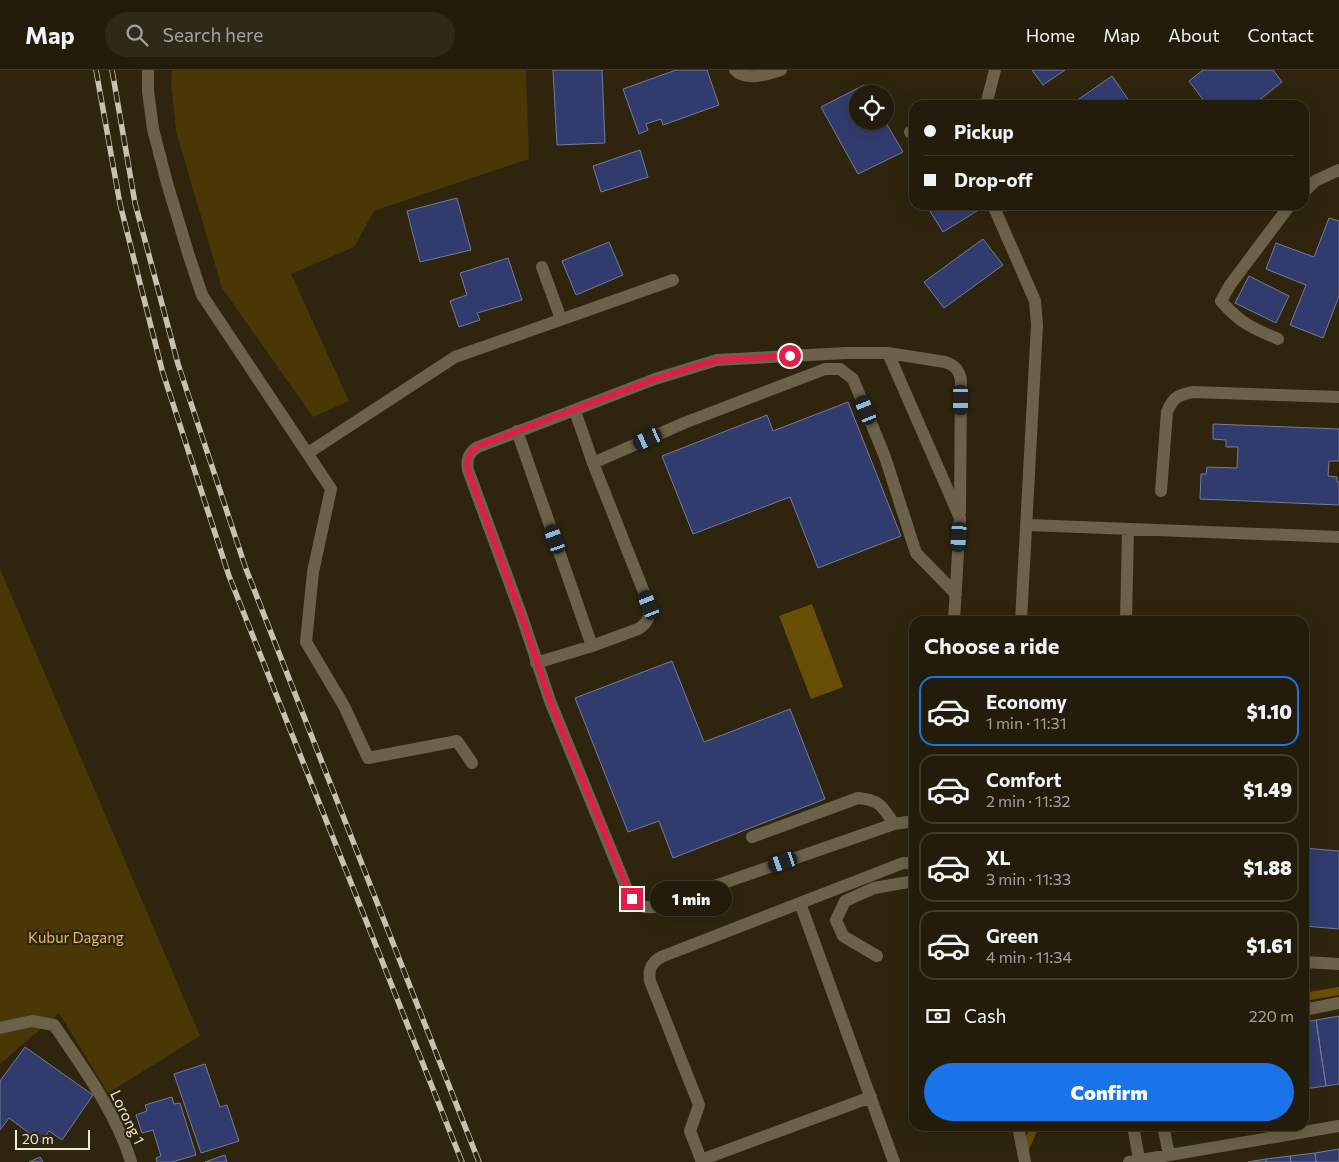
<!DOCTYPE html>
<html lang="en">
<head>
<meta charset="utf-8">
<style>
	body { margin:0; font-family:Commissioner,sans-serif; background:#2f2919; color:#f1f3f6; height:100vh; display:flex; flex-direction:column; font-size:19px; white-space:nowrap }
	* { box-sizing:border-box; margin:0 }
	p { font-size:16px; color:#a3a19d }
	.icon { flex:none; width:28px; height:28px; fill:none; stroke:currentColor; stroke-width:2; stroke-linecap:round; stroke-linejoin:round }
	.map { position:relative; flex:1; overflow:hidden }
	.details { position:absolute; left:909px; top:546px; width:400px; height:515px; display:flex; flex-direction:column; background:#231c0b; border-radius:15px; box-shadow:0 5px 20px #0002,0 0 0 1px #403a2c }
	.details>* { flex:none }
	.hud { position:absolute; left:909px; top:30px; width:400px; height:110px; border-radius:15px; box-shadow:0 5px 20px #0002,0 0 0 1px #403a2c; display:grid; align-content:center; height:110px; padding:0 15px; background:#231c0b }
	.controls { position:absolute; left:849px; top:15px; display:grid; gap:10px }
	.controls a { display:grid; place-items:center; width:45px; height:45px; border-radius:50%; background:#231c0b; box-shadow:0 5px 20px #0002,0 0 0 1px #403a2c; font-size:25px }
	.scale { position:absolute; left:15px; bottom:12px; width:75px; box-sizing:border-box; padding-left:5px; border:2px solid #f0eadd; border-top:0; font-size:14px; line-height:18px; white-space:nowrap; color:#f0eadd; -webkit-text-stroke:4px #2f250f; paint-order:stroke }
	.end { position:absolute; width:22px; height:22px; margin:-11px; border:6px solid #e11d48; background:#fff; box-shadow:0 0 0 2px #fff }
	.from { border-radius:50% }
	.bubble { position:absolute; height:35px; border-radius:18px; background:#231c0b; box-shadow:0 5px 20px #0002,0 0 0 1px #403a2c; font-size:16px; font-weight:800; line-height:35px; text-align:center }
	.car { position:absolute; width:15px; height:30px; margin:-15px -8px; border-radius:6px; box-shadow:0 0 4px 1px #0007; background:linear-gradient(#222 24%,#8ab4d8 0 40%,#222 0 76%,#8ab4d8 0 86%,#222 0) }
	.hud b { display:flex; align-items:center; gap:18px; height:48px; font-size:19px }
	.hud b+b { border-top:1px solid #403a2c }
	.hud i { width:12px; height:12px; background:#f1f3f6 }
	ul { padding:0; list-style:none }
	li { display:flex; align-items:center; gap:15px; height:70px; margin:0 10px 8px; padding:0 5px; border:2px solid #403a2c; border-radius:15px }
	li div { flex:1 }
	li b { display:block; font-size:19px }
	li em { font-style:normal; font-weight:800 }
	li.on { border-color:#1a73e8 }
	li>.icon { width:45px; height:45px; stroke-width:1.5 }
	h2 { padding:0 15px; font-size:22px; line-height:60px }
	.pay { display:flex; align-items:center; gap:12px; height:55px; padding:0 15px; font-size:19px }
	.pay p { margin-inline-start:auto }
	.action { display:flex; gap:10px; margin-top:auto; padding:10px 15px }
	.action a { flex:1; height:58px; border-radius:30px; background:#1a73e8; color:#fff; font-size:20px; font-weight:800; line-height:58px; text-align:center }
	header { display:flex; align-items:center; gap:30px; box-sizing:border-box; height:70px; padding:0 25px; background:#231c0b; border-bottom:1px solid #403a2c }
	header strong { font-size:24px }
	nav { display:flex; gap:28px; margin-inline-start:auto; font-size:18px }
	.search { width:350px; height:45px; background:#2f2919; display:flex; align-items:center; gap:12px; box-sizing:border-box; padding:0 18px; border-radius:28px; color:#a3a19d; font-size:19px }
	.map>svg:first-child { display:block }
	.green { fill:#493706 }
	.water { fill:#684f06 }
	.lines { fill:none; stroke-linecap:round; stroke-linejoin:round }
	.stream { stroke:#684f06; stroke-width:8 }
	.building { fill:#323b6e; stroke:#747b93 }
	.minor { stroke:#6c6149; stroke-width:12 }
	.rail-casing { stroke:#c7c1b2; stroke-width:5.5 }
	.rail { stroke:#2f250f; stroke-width:4; stroke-dasharray:11; stroke-linecap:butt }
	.route { stroke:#e11d48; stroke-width:6 }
	.labels { text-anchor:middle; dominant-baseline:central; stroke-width:4.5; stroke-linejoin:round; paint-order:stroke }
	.park-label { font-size:15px; fill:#e2bb62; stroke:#2f250f }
	.street-label { font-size:15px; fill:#f0eadd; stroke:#2f250f }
</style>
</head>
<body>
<header>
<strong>Map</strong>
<div class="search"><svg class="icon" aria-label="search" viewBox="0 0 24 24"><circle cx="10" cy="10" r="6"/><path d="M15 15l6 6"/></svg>Search here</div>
<nav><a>Home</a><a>Map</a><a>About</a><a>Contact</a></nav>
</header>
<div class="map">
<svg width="1339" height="1092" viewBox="0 0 1339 1092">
	<rect width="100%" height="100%" fill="#2f250f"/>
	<path class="green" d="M172,0H526L529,89L374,141L354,177L291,204L349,331L313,347L222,218L176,61L171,12Z
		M0,499L200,966L108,1023L59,943L0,994Z"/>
	<path class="water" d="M812,534L843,617L811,629L779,546Z"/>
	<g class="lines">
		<path class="stream" d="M1304,927L1339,921
			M1024,1081L1035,1056"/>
	</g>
	<path class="building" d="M553,0H602L605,73L557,75Z
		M676,0H707L719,35L663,55L661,49L646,54L648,60L639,64L623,19Z
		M1032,0H1065L1043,15Z
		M1203,0H1273L1282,12L1253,35H1207L1189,11Z
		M1112,6L1132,35H1078L1076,31Z
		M864,15L869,24H858V51H885L903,82L858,104L821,37Z
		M640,80L648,107L601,122L593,96Z
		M457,128L471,180L420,192L407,141Z
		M926,135H973L977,141L943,162Z
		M1329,148L1339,151V226L1323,268L1290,255L1306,215L1266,199L1276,173L1314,187Z
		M983,169L1003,195L944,238L924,212Z
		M609,172L623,205L576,225L562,191Z
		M508,188L522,230L477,243L480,250L459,257L450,231L467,225L460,203Z
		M1249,206L1289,226L1276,253L1235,233Z
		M848,332L901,466L818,498L790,427L693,464L662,386L767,345L773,361Z
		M1213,354L1339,359V391H1329L1328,406L1337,407V412H1339V435L1200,429L1201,404H1206L1207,397L1237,398L1238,377H1226V370L1213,369Z
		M672,591L704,672L790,639L825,729L673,788L659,751L628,762L575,628Z
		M1304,778L1339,781V859L1304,856Z
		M1339,946V1014L1326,1016L1316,950Z
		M1316,950L1326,1016L1304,1019V952Z
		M25,977L93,1025L62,1070L49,1061L41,1072L9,1048L0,1060V1011Z
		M205,994L220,1037L227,1035L239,1071L201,1083L174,1004Z
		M172,1027L174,1034L180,1033L196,1085L172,1092H157L156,1088L161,1086L153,1060L142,1063L136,1045L147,1041L145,1035Z
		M1339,1079V1092H1316L1315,1083Z
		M1315,1083L1316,1092H1291L1290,1086Z
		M225,1085L227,1092H205Z
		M1290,1086L1291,1092H1266V1089Z
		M40,1087L43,1092H29Z
		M1266,1089V1092H1248Z"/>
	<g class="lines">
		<path class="minor" d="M148,0V21L153,59L167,113L189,186L202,225L331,419L313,502L306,572L344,636L368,688L457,671L472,693
			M735,0C747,12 767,4 781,0
			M986,35L995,0
			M910,62L914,61
			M1304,122L1315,111L1339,100
			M993,135L1035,231L1037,255L1021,551
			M542,197L561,249
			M1278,269C1252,258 1240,253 1221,231L1230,215L1290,135
			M888,283L945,292C955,295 959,300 961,310L960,442
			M517,361L592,576
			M308,383L455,287L673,210
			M593,393L684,353L825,299H840L853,309L885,387L916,483L956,524
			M1161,421L1167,342C1173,327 1178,325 1193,322L1339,327
			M1028,455L1339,467
			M1126,551L1128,459
			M536,593L592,576L638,559C648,553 651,546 649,535L593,393L575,341
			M914,751L894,754L654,837C644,838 638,836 631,829L550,631L521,544L468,400C466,389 469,382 478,377L655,309L717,290L846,283H888L960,448L954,551
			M752,767L858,728C880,730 882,736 894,754
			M800,833L894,1092
			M877,886L843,866L836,850L845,831L874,818L914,811
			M1304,892L1339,894
			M1304,940L1339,933
			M0,958L32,951L54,955C82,996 117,1044 131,1092
			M1018,1056L1025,1092
			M1133,1056L1139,1089
			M1163,1056L1169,1084
			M701,1090L871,1027
			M702,1092L690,1061L699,1035L650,911C648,900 651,893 661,887L903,793H914
			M1129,1092L1339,1056"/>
		<g class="rail-casing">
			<path id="rail" d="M96,0L120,134L162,300L229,506L462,1092
				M112,0L135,133L178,294L246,499L479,1092"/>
		</g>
		<use href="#rail" class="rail"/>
	</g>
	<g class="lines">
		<path class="route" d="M632,829L550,631L521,544L468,400C466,389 469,382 478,376L655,309L717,290L790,286"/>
	</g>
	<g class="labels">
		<g class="park-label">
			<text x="76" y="867">Kubur Dagang</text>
		</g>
		<g class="street-label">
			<text transform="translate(128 1047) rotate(64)">Lorong 1</text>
		</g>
	</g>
</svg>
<div class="controls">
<a><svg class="icon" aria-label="locate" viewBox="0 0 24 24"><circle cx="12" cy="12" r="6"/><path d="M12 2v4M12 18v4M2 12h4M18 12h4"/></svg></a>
</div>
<div class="scale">20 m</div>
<i class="end from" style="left:790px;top:286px"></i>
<i class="end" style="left:632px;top:829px"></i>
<div class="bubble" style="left:650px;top:811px;width:82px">1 min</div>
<i class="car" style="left:961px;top:330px;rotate:180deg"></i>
<i class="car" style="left:866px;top:340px;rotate:338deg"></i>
<i class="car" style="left:648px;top:369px;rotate:246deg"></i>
<i class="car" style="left:959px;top:467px;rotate:184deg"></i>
<i class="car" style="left:555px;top:469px;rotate:341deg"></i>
<i class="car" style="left:649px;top:535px;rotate:338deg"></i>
<i class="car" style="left:783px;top:792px;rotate:251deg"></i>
<div class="hud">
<b><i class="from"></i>Pickup</b>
<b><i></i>Drop-off</b>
</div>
<section class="details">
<h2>Choose a ride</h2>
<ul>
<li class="on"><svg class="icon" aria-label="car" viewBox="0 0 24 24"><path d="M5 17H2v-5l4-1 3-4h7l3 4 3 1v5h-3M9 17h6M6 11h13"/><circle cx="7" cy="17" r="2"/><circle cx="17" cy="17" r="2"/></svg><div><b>Economy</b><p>1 min · 11:31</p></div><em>$1.10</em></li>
<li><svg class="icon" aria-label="car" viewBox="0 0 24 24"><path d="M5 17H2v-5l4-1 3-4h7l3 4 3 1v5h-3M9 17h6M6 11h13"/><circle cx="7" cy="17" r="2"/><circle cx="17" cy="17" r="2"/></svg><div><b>Comfort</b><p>2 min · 11:32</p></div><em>$1.49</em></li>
<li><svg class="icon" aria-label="car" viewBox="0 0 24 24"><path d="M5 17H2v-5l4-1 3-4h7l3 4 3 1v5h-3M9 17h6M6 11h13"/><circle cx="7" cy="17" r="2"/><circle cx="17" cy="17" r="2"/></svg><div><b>XL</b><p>3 min · 11:33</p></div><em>$1.88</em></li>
<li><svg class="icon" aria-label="car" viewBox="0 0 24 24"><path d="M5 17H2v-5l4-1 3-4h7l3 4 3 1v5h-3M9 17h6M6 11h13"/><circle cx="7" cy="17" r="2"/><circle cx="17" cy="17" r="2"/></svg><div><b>Green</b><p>4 min · 11:34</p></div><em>$1.61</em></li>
</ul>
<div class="pay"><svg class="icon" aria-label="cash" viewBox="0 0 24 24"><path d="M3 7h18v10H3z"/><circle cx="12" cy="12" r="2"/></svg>Cash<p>220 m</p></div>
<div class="action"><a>Confirm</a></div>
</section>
</div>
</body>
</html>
